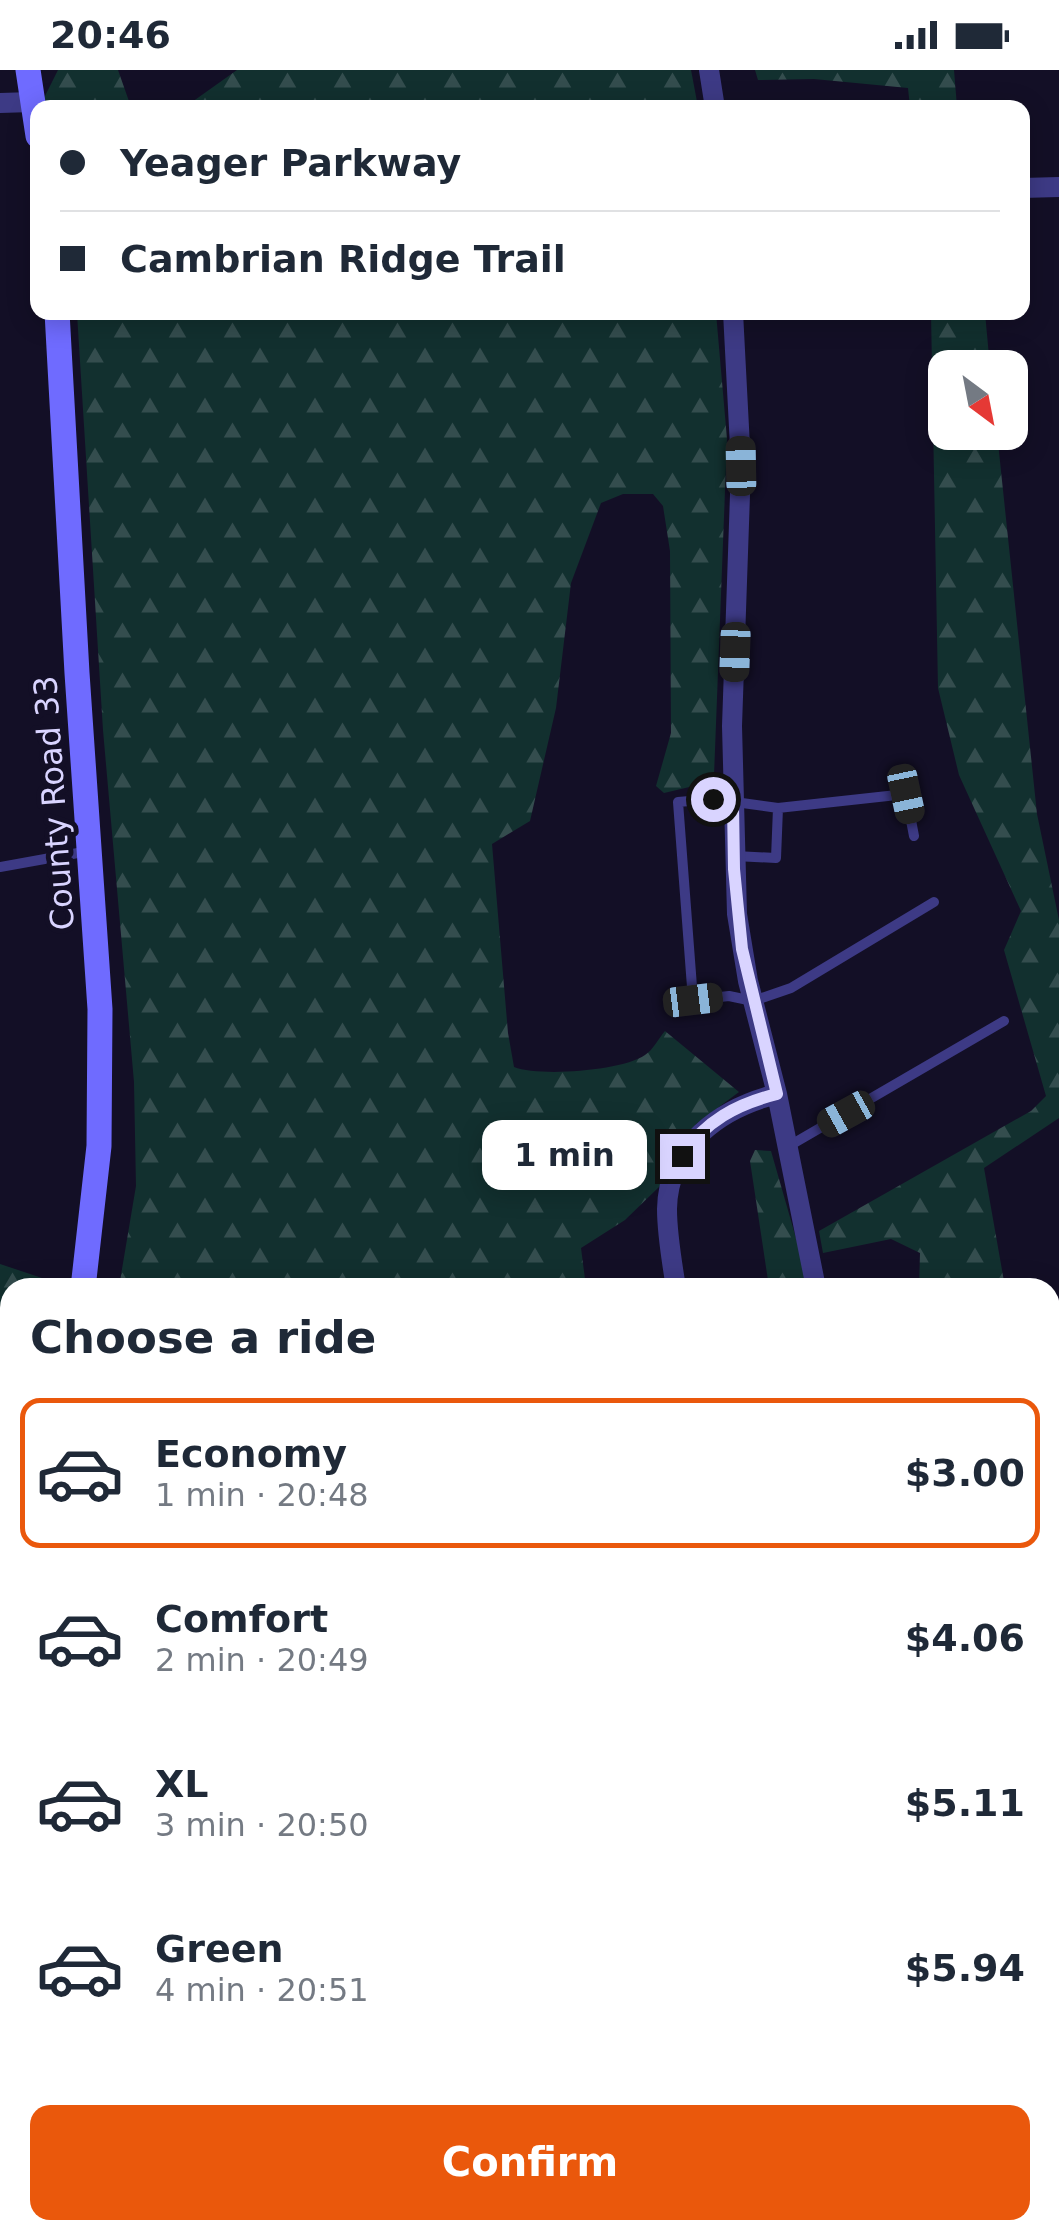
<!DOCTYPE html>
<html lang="en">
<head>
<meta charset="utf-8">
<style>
	body { margin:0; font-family:"DejaVu Sans",sans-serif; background:#f6f6f7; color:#1f2937; height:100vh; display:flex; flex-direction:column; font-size:38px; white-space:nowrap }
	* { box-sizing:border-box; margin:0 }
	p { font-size:32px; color:#747a83 }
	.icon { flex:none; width:55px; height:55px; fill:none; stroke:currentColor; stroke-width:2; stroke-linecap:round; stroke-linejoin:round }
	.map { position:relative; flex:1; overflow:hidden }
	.drawer { position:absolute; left:0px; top:1208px; width:1060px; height:962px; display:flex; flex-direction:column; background:#fff; border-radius:30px 30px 0 0; box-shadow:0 5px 25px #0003 }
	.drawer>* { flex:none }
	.top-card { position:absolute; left:30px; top:30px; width:1000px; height:220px; border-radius:20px; box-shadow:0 5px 25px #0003; display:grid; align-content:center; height:220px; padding:0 30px; background:#fff }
	.needle { width:65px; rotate:148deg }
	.buttons { position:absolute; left:928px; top:280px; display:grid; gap:20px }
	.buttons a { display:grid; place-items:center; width:100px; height:100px; border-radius:20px; background:#fff; box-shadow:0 5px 25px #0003; font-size:50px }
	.end { position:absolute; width:45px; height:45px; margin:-22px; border:12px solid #d9d4ff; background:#111; box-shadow:0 0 0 5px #111 }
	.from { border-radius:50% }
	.bubble { position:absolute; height:70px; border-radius:20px; background:#fff; box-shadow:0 5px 25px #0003; font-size:32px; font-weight:800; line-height:70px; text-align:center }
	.car { position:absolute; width:30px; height:60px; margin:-30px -15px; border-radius:12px; box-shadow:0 0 8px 2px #0007; background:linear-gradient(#222 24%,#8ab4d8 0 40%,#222 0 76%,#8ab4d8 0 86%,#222 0) }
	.top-card b { display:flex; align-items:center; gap:35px; height:95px; font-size:38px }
	.top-card b+b { border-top:2px solid #e0e1e3 }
	.top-card i { width:25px; height:25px; background:#1f2937 }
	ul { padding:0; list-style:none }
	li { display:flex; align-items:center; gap:30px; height:150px; margin:0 20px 15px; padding:0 10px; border:5px solid transparent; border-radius:20px }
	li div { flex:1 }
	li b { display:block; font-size:38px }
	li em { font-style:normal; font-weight:800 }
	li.current { border-color:#ea580c }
	li>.icon { width:90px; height:90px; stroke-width:1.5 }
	h2 { padding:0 30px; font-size:45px; line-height:120px }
	.primary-button { display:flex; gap:20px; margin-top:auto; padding:20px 30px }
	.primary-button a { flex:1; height:115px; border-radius:20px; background:#ea580c; color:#fff; font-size:40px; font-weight:800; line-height:115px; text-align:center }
	.status { display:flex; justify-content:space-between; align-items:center; height:70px; padding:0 50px; background:#fff; direction:ltr }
	.status svg { height:28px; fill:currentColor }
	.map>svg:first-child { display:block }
	.forest { fill:url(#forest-firs) }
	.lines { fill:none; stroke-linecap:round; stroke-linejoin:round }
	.lane { stroke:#3d3a85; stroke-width:10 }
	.street { stroke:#3d3a85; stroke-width:20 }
	.secondary { stroke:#6f6bff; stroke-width:25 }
	.route { stroke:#d9d4ff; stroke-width:12 }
	.labels { text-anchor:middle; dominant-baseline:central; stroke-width:10; stroke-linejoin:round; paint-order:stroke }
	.street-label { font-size:32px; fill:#d9d4ff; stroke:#130f26 }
</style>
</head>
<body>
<div class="status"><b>20:46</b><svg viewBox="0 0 49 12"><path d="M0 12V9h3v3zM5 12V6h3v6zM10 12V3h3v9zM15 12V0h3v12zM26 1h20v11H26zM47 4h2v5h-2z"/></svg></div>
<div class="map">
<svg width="1059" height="2169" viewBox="0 0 1059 2169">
	<defs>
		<pattern id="forest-firs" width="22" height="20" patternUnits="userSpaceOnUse" patternTransform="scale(2.5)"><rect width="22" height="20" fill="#12302f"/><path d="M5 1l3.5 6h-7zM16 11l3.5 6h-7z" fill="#344d4e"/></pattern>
	</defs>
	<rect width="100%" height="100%" fill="#130f26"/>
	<path class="forest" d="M58,0H118L131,37H46L44,28Z
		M237,0H691L698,37H185Z
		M755,0H954L957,37H910L908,18L814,9L758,10Z
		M77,243H716L727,369L714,705L702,714L664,723L656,716L671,663L670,481L663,436L653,424H623L601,433L571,513L556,638L530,751L492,774L508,963L514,997C539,1007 622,1001 645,985C653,980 659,968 665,961L739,1022L696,1054L671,1085L660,1116L625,1150L581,1178L586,1217H119L136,1116L134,1012L103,660Z
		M931,243H985L990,297L945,298V362L997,363L1037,744L1059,850V1048L984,1098L1005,1217H919L920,1183L891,1169L823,1183L819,1161L1031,1041L1046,1026L1004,880L1021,841L959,705L938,618Z
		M755,1080L771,1081L810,1217H769L750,1091Z
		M0,1194L69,1217L10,1218V1417L0,1446Z
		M1059,1516V1676L1050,1671V1518Z
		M10,1723V2160H641L638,2169H0V1727Z
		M1050,1964L1059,1976V2169H751L758,2160H1050Z"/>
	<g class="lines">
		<path class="lane" d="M778,738L906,724L914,766
			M735,786L776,788L778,738L713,729L678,732L693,930L729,926L753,931L791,918L934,832
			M0,797L89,781
			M789,1076L1004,951
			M1050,1947L1059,1951"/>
		<path class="street" d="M709,0L715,38
			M0,33L32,32
			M1022,118L1059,117
			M733,242L741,396L732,656L737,844L748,911L777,1024L816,1218
			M676,1218C672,1192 667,1165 667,1139C668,1075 721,1038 777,1024
			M1050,1338L1059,1337
			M0,1699L10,1700
			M651,2169L653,2160"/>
		<path class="secondary" d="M28,0L38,66
			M57,242L77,603L100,939L99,1076L83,1218
			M0,1504L10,1475"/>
	</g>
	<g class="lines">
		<path class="route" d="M682,1086C705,1051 737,1034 777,1024L742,879L734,799L733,734L713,729"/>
	</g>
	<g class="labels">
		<g class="street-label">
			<text transform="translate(54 733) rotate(-94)">County Road 33</text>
		</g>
	</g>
</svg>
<div class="buttons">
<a><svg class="needle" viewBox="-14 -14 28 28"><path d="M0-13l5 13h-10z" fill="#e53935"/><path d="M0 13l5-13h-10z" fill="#747a83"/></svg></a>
</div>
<i class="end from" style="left:713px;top:729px"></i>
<i class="end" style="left:682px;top:1086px"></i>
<div class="bubble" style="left:482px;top:1050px;width:165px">1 min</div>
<i class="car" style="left:741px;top:396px;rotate:359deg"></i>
<i class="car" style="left:735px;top:582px;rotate:182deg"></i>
<i class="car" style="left:906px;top:724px;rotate:168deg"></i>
<i class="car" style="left:693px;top:930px;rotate:83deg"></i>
<i class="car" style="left:846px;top:1044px;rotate:241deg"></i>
<div class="top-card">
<b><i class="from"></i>Yeager Parkway</b>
<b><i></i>Cambrian Ridge Trail</b>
</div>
<section class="drawer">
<h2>Choose a ride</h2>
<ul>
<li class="current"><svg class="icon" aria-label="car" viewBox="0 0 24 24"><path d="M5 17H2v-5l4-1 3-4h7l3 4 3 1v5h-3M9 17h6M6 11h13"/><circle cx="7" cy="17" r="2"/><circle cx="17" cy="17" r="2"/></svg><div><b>Economy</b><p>1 min · 20:48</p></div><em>$3.00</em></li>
<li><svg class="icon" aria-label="car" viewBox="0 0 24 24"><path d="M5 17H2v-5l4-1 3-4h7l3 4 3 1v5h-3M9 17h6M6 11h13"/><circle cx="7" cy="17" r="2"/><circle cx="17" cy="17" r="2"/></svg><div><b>Comfort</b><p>2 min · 20:49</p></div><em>$4.06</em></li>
<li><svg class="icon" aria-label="car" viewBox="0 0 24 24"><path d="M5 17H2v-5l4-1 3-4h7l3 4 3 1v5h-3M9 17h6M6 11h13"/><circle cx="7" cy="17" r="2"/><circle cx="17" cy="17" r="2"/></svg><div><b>XL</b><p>3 min · 20:50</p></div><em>$5.11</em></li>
<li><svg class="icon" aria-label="car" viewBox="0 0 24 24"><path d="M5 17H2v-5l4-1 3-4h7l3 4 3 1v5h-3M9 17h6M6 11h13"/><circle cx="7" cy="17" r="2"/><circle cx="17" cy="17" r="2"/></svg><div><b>Green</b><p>4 min · 20:51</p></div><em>$5.94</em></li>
</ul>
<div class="primary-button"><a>Confirm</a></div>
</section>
</div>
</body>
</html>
